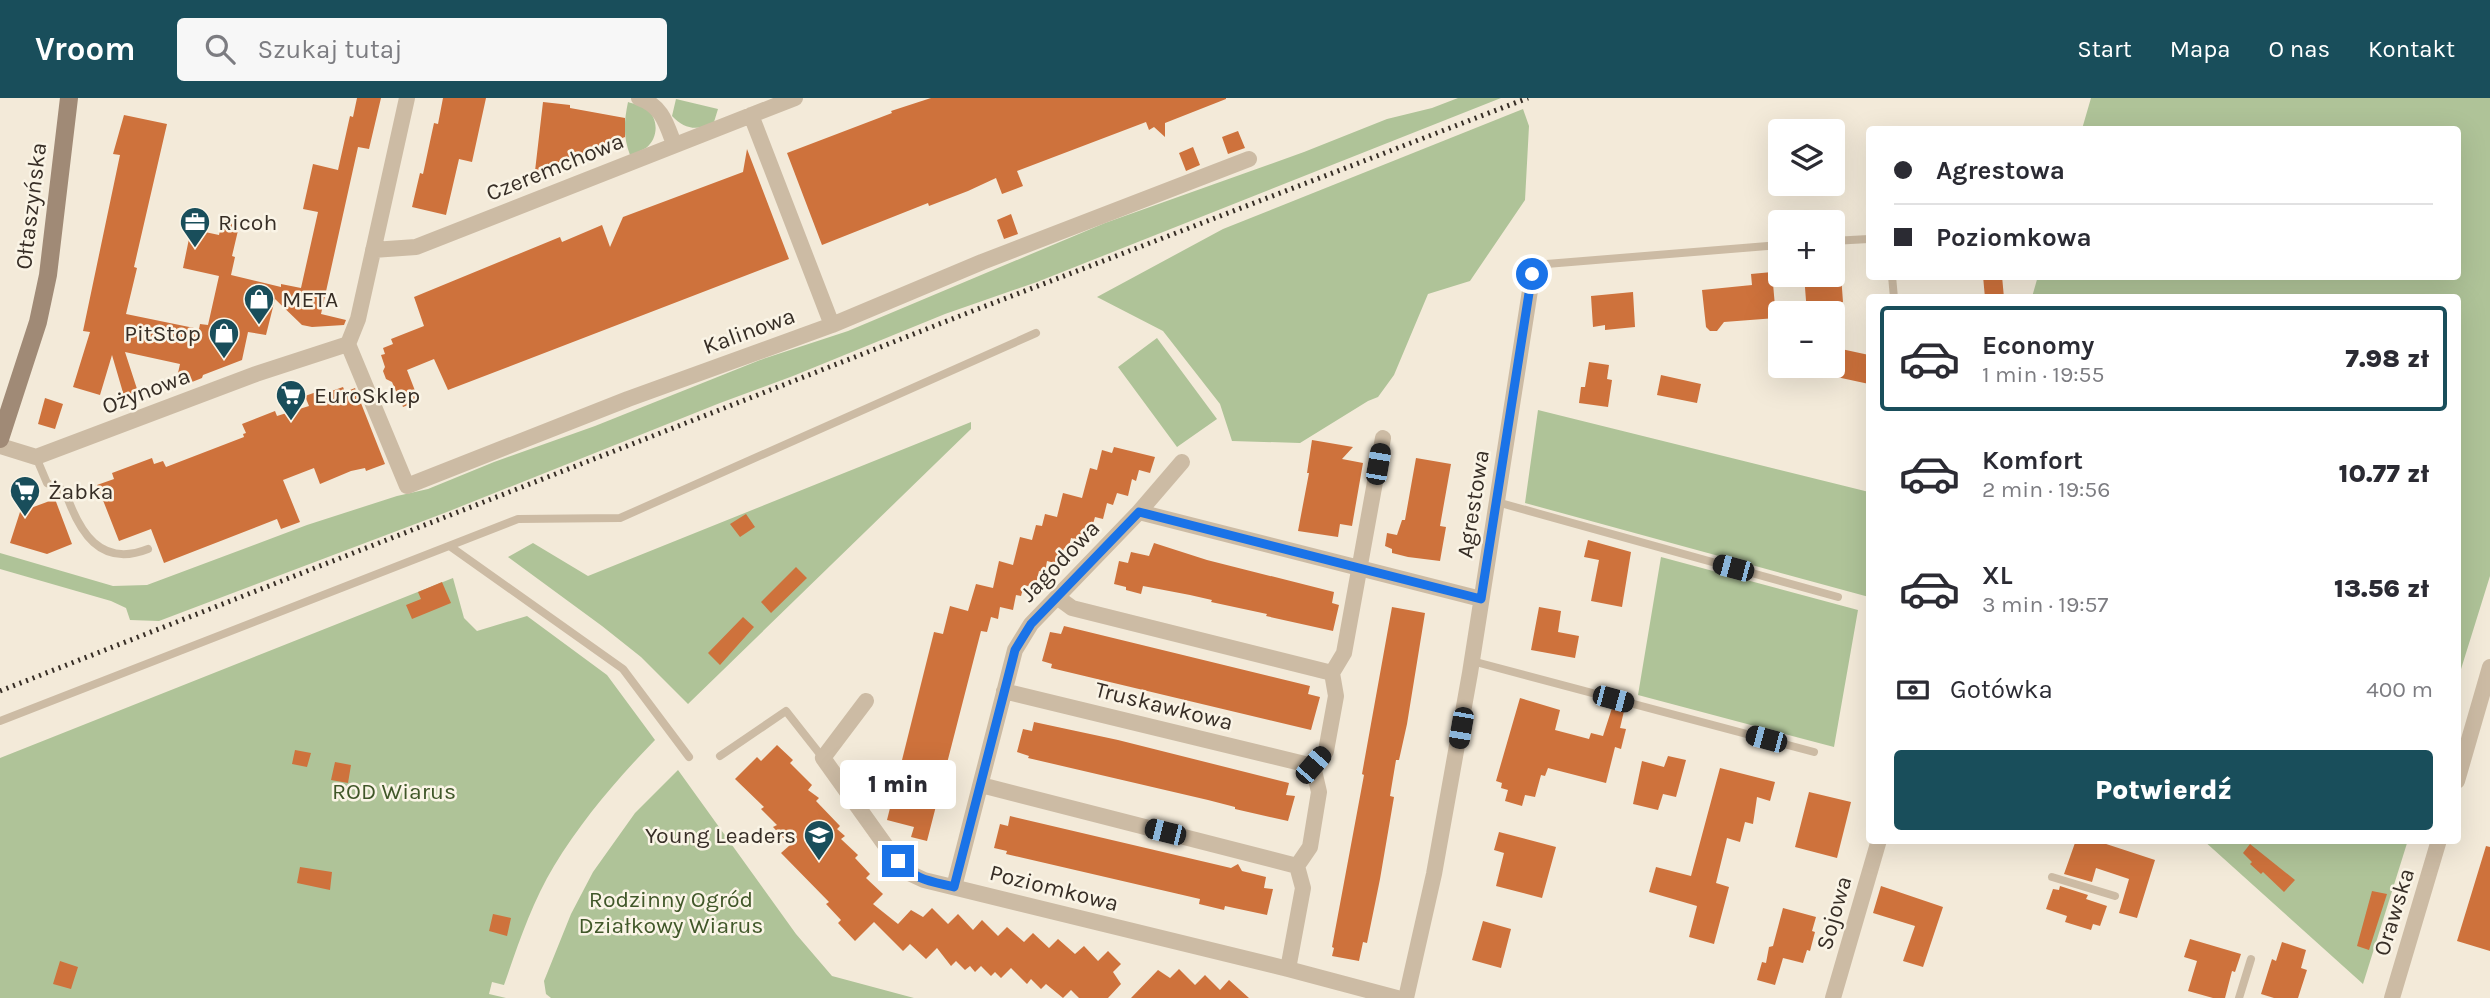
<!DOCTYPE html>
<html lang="pl">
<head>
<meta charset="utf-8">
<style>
	body { margin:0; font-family:Karla,sans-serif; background:#f7f7f7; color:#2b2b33; height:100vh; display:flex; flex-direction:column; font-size:26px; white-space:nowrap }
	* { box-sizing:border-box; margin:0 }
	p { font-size:23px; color:#7c7c81 }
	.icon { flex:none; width:38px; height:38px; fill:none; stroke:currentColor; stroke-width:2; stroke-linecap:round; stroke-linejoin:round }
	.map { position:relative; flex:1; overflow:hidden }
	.drawer { position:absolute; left:1866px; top:196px; width:595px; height:550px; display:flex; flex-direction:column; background:#fff; border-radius:7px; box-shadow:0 7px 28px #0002 }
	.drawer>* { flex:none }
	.banner { position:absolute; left:1866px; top:28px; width:595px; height:154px; border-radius:7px; box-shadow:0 7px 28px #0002; display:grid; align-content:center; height:154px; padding:0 28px; background:#fff }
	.fabs { position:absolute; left:1768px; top:21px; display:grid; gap:14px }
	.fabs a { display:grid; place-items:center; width:77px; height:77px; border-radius:7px; background:#fff; box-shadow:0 7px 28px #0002; font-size:35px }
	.end { position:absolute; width:32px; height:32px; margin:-16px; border:9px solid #1a73e8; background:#fff; box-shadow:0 0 0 4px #fff }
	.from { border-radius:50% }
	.bubble { position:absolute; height:49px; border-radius:7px; background:#fff; box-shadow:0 7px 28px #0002; font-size:23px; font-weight:800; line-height:49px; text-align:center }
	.car { position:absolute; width:21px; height:42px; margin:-21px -10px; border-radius:9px; box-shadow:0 0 5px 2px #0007; background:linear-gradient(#222 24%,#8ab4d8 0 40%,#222 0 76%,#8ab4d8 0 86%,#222 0) }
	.banner b { display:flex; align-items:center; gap:24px; height:66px; font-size:26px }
	.banner b+b { border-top:2px solid #e1e1e2 }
	.banner i { width:18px; height:18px; background:#2b2b33 }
	ul { padding:12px 0 0; list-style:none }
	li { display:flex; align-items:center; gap:21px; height:105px; margin:0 14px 10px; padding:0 14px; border:4px solid transparent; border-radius:7px }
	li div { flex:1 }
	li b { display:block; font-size:26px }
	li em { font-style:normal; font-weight:800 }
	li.on { border-color:#194e5b }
	li>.icon { width:63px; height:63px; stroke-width:1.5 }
	.pay { display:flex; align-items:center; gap:18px; height:77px; padding:0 28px; font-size:26px }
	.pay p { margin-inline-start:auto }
	.button { display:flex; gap:14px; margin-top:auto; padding:14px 28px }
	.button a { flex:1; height:80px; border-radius:7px; background:#194e5b; color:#fff; font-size:28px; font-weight:800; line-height:80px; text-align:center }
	header { display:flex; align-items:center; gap:42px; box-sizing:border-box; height:98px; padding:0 35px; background:#194e5b; color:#fff }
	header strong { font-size:33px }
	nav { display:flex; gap:38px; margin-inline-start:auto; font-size:24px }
	.search { width:490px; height:63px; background:#f7f7f7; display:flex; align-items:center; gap:18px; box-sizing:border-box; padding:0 24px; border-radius:7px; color:#7c7c81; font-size:26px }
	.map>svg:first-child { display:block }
	.green { fill:#afc398 }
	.building { fill:#ce723c }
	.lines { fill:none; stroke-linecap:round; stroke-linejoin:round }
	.lane { stroke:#ccbba4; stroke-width:8 }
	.street { stroke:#ccbba4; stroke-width:16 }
	.secondary { stroke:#a08a76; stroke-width:18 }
	.rail { stroke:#372e26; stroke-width:5; stroke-dasharray:2 5; stroke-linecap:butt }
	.route { stroke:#1a73e8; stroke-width:9 }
	.labels { text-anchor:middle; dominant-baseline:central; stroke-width:5; stroke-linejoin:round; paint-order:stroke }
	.street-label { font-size:23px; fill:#372e26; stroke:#faf4e6 }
	.poi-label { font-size:23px; fill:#372e26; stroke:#faf4e6; text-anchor:start }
	.park-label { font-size:23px; fill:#405729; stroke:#faf4e6 }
</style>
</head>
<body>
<header>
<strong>Vroom</strong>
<div class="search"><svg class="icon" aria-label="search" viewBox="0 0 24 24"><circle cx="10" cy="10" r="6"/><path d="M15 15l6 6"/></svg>Szukaj tutaj</div>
<nav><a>Start</a><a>Mapa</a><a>O nas</a><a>Kontakt</a></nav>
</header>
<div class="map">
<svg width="2490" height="900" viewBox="0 0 2490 900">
	<rect width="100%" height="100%" fill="#f3ead9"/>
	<path class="green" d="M1458,0H1501L1037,184L945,216L793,278L720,305L447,414L159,523L130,522L126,510L111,503L0,471V455L113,488L147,487L307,427L397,398L428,391L494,364L595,328L760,262L848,233L1105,125L1304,54L1387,21L1432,10Z
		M2091,0H2490V478L2457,584V200L2032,199L2038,178H2457V32L2082,31Z
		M676,1L718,11L714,24C699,33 685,32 672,18Z
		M628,4C633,6 641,7 645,10C659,19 659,40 646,50C641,53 635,55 630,57C623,39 624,23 628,4Z
		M1523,11L1529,28L1525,102L1470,183L1428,196L1394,277L1378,299L1368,303L1300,345L1232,343L1220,306L1163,233L1097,199L1223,131Z
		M1157,240L1217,321L1177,349L1118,269Z
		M1538,312L1869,394V499L1525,405Z
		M971,324V331L688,606L641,559L602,528L508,459L533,445L588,478Z
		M1661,459L1858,512L1834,649L1638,597Z
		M453,480L464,520L477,533L527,518L607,577L655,642C617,681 582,722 554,768C532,804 518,847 504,887L492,884L489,896L506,900H0V660Z
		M678,672L796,836L832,878L914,900H551L546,896L544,883L571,816L593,774L635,715Z
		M2203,742H2408L2363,886Z"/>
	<path class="building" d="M357,0H381L369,51L358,49L321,216L346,222L344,227L312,229L302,227L275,201L266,237L248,234L242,262L203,277L202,280L187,286L176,284L180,266L125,254L138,294L124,298L112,257L100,297L73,289L90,234L83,233L120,57L113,56L124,17L167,26L134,169L137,170L126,216L199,231L200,226L208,227L219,178L183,170L191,131L219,137L223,120L240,124L232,158L235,159L231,177L281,189V186L301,190L318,114L303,111L313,66L338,72L350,18L353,19Z
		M443,0H486L472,64L459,61L446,117L412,109L420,75L423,76L434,25L438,26Z
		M931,0H1226V1L1165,25V39L1154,29L1149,32L1146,24L1017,73L1023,88L1002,96L996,80L968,93L929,108L928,105L822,147L787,55L892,15L891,13Z
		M543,4L570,7V10L625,20V39L535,73Z
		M1238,33L1245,50L1228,56L1222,39Z
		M1193,49L1200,67L1186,73L1179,55Z
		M747,51L789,161L448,292L434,261L407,272L419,303L403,309L392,284L386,281L383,273L385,269L381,257L385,256L383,250L393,246L391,241L424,228L414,199L560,139L562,144L602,127L610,149L623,119L743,74Z
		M1011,116L1018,136L1004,141L997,122Z
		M1772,174L1776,220L1724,224L1717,233H1710L1706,229L1702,192L1752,187L1751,176Z
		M1838,175L1841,177L1843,204L1836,205L1837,215H1807L1804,177Z
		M1983,178H2002L2004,200H1985Z
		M1633,194L1635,229L1605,232V227L1593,229L1591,198Z
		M1832,249L1869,257V286L1832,278Z
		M1589,264L1609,267L1607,281L1612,282L1608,309L1579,305L1581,289H1585Z
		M1661,277L1701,286L1697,305L1657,297Z
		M343,289L345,294L355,290L385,366L366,373L365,370L351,373L320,386L314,370L283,382L300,424L281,431L277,421L164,465L151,431L119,443L97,387L114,381L112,375L152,360L154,366L163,363L166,369L244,339L243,336L246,335L242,326L275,313L277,318L309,308L305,298L322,292L323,296Z
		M45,300L63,306L55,331L38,326Z
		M1312,342L1353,349L1342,361L1363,365L1352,428L1340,426L1338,439L1298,433L1309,375H1307Z
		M1114,349L1155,359L1150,375L1139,372L1136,383L1132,381L1128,398L1117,395L1113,407L1107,405L1103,421L1095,419L1092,429L1087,428L1083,443L1071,440L1068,452L1064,450L1059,466L1047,463L1045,474L1039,473L1035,490L1024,487L1021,498L1016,497L1013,512L1000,509L998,521L991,519L987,534L981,533L927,743L911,739L914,729L887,722L934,534L943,536L950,508L968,513L976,486L993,490L999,463L1013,467L1020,439L1032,442L1036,427L1042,428L1045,416L1057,419L1063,395L1082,400L1090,370L1097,372L1102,352L1112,355Z
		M1416,360L1451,366L1440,428L1446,429L1440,463L1408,459L1392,455V451L1385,448L1387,435L1397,437L1402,422H1405Z
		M55,401L72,446L47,456L10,445L20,414Z
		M746,416L755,429L740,439L730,426Z
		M1588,442L1631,454L1622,509L1591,503L1599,462L1584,459Z
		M1154,445L1207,462L1334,494L1332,505L1339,507L1333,533L1266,518L1267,516L1211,504L1212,502L1190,497L1143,488L1141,496L1126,492V489L1114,486L1119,463L1128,465L1131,454L1149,458Z
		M796,469L807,480L771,515L761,504Z
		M442,484L451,505L412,521L406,507L421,501L418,494Z
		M1392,509L1425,515L1407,626L1399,662H1396L1390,698L1394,699L1380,781L1367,845L1363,844L1359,863L1332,858L1334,850L1332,849L1364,677L1362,676Z
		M1539,509L1561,513L1558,534L1579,538L1575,560L1531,552Z
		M743,519L754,529L720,567L708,555Z
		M1064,528L1310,588L1308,596L1320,599L1311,632L1051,570L1052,566L1042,563L1050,534L1061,536Z
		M1520,600L1560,612L1555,632L1589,641L1591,635L1603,638L1612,610L1624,613L1620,630L1626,631L1621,651L1615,649L1606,685L1548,670L1545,678L1541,677L1535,699L1525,697L1522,708L1505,703L1508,692L1501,690L1502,685L1496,683Z
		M1034,624L1118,642L1289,685L1286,697L1295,698L1288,723L1235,711V709L1208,702L1028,660L1029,658L1017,654L1023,631L1032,633Z
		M777,647L793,662L790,665L812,687L808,692L819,700L816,703L840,728L837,731L845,738L841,741L858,757L855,760L870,776L866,780L883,796L873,806L898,826L911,812L923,819L932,810L948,826L958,816L973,832L982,822L998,838L1007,829L1024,844L1033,835L1049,850L1058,841L1075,856L1084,848L1098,863L1108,853L1121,866L1113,874L1121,886L1108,900H1079L1071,892L1063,900L1046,886L1041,891L1031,881L1027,886L1011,870L1001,880L995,874L991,878L981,868L975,874L970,868L965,872L956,863L951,868L937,850L926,861L910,846L903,853L874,824L855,843L838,825L841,822L826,806L829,804L781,755L790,747L773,729L777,727L761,711L764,709L735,681L757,659L761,663Z
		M295,652L311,655L307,669L292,666Z
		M1668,658L1686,662L1676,699L1663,696L1658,712L1633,706L1642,663L1664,669Z
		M335,664L351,667L348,685L331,682Z
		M1720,670L1775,684L1770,703L1757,699L1753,726L1745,724L1740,744L1727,740L1716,785L1729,789L1714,846L1689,839L1697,808L1649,794L1656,769L1691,778Z
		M1809,694L1851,704L1837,760L1795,749Z
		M1010,718L1231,770L1238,766L1242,773L1266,779L1264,790L1273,791L1267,817L1225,808L1224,812L1199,806L1200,801L1006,756L1007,753L994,750L1000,726L1008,728Z
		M1499,734L1556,749L1542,800L1496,788L1504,755L1494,752Z
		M2076,742H2094L2155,762L2137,820L2119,815L2129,781L2096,770L2092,784L2064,776Z
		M2250,746L2295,782L2284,794L2263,774L2261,776L2250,766L2252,764L2243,755Z
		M2486,748L2490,749V853L2457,843Z
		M300,769L332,774L330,792L297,785Z
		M1881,788L1943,809L1923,869L1903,863L1915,828L1873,815Z
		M2060,788L2088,797L2086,801L2107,808L2100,828L2093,826L2091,832L2065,824L2067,818L2046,811L2053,791L2059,792Z
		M2372,793L2387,796L2369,852L2357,848Z
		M1783,810L1816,819L1812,833L1815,834L1810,853L1807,852L1803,865L1783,860L1775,887L1757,882L1762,864L1766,865L1769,849L1773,848Z
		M493,816L511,820L507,838L489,833Z
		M1483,823L1511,831L1501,870L1472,862Z
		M2190,841L2241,856L2235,874L2232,873L2225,900H2213L2188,893L2197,863L2184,859Z
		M2282,844L2306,852L2301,870L2307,872L2298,900H2274L2261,896L2272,861L2276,863Z
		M60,863L78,869L71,891L53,886Z
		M1179,871L1195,887L1205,877L1220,892L1229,882L1249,900H1131L1158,872L1170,880Z"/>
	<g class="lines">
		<path class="lane" d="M1832,143L1869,141
			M1534,167L1780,147
			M1892,178L1894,200
			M36,359L47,385L65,393C79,434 100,470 148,451
			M1497,404L1838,499
			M451,449L623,571L689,659
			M1472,563L1814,654
			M0,623L518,421L620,420L1036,235
			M720,658L786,613L823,660
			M2052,779L2115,798
			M2239,900L2251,861"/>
		<path class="street" d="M639,0C662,8 666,25 674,46
			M751,17L832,227
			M373,152L416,149L795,0
			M348,246L407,388L628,301L832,227L982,164L1249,61
			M0,348L36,359L256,276L348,246L358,221L407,0
			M1139,414L1481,501
			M1057,499L1072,510L1332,575
			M1004,593L1313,668
			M866,603L823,660L888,751L909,775L924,782L1288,871L1397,900
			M2457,683L2490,569
			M981,687L1297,768
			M954,789L1015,552L1031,526L1139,414L1182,364
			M1288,871L1303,790L1297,768L1310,749L1319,694L1313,668L1326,653L1336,598L1332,575L1344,555L1383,340
			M1406,900L1434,776L1470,575L1534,167
			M1833,900L1879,742
			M2392,900L2439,742"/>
		<path class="secondary" d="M0,341L38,224L48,177L69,0"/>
		<path class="rail" d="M0,593L970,214L1528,0"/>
	</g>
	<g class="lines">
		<path class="route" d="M898,763C915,782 930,783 954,789L1015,552L1031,526L1139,414L1481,501L1532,176"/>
	</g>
	<defs>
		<g id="office-pin" transform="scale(1.575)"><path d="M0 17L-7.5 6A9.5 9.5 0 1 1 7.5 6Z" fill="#194e5b" stroke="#faf4e6"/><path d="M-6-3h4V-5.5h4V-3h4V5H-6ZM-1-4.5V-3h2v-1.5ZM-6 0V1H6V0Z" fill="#fff"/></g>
		<g id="shop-pin" transform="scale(1.575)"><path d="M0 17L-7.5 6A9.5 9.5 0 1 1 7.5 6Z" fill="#194e5b" stroke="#faf4e6"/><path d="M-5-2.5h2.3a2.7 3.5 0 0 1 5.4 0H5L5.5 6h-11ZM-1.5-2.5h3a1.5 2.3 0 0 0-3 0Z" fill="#fff"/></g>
		<g id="supermarket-pin" transform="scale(1.575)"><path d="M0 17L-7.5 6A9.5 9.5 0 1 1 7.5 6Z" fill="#194e5b" stroke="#faf4e6"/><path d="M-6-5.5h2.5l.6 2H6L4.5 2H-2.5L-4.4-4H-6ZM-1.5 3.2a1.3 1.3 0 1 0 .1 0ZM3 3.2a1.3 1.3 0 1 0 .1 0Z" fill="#fff"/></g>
		<g id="school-pin" transform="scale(1.575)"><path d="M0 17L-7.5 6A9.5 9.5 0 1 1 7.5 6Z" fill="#194e5b" stroke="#faf4e6"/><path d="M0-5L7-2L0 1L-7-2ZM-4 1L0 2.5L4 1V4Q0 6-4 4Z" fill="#fff"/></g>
	</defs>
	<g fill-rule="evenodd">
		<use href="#office-pin" x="195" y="124"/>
		<use href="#shop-pin" x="259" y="201"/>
		<use href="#shop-pin" x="224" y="235"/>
		<use href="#supermarket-pin" x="291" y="297"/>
		<use href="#supermarket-pin" x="25" y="393"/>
		<use href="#school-pin" x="819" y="737"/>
	</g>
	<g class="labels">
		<g class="street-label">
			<text transform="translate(555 69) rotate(-22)">Czeremchowa</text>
			<text transform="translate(31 108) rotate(-83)">Ołtaszyńska</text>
			<text transform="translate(749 233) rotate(-20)">Kalinowa</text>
			<text transform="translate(146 293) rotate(-21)">Ożynowa</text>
			<text transform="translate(1473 406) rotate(-81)">Agrestowa</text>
			<text transform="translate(1060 463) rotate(-46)">Jagodowa</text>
			<text transform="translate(1164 608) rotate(14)">Truskawkowa</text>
			<text transform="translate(1054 790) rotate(14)">Poziomkowa</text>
			<text transform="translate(2394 814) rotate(-73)">Orawska</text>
			<text transform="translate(1834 815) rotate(-74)">Sojowa</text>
		</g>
		<g class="poi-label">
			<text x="218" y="124">Ricoh</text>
			<text x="282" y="201">META</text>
			<text x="201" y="235" text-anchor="end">PitStop</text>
			<text x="314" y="297">EuroSklep</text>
			<text x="48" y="393">Żabka</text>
			<text x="796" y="737" text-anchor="end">Young Leaders</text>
		</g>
		<g class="park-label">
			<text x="394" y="693">ROD Wiarus</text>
			<text x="671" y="801">Rodzinny Ogród<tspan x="671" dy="26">Działkowy Wiarus</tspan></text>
		</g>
	</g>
</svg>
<div class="fabs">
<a><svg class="icon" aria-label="layers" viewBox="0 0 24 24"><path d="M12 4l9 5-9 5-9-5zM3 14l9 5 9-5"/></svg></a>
<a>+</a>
<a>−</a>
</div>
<i class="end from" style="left:1532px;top:176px"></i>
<i class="end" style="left:898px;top:763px"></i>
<div class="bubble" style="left:840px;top:662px;width:116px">1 min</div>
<i class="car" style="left:1378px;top:366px;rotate:10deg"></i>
<i class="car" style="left:1733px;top:470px;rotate:285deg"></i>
<i class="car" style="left:1613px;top:601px;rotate:105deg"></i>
<i class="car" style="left:1461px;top:630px;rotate:190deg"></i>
<i class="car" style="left:1766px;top:641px;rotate:285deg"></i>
<i class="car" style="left:1313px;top:667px;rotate:41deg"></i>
<i class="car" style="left:1165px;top:734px;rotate:284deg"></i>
<div class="banner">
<b><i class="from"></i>Agrestowa</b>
<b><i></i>Poziomkowa</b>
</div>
<section class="drawer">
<ul>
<li class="on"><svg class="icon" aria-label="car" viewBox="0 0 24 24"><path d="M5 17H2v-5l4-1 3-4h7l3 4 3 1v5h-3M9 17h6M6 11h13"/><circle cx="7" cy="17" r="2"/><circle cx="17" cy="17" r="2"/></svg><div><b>Economy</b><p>1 min · 19:55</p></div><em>7.98 zł</em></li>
<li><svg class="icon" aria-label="car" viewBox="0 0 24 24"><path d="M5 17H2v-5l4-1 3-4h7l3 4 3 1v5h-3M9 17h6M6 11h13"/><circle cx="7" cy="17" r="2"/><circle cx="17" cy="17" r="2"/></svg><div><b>Komfort</b><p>2 min · 19:56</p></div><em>10.77 zł</em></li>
<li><svg class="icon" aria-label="car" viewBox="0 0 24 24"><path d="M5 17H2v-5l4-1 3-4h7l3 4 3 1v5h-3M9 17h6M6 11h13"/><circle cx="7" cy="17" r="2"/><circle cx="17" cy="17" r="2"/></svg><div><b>XL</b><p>3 min · 19:57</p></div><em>13.56 zł</em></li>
</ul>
<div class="pay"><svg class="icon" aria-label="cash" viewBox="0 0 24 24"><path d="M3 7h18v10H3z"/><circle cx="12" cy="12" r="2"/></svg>Gotówka<p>400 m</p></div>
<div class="button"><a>Potwierdź</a></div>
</section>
</div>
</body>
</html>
